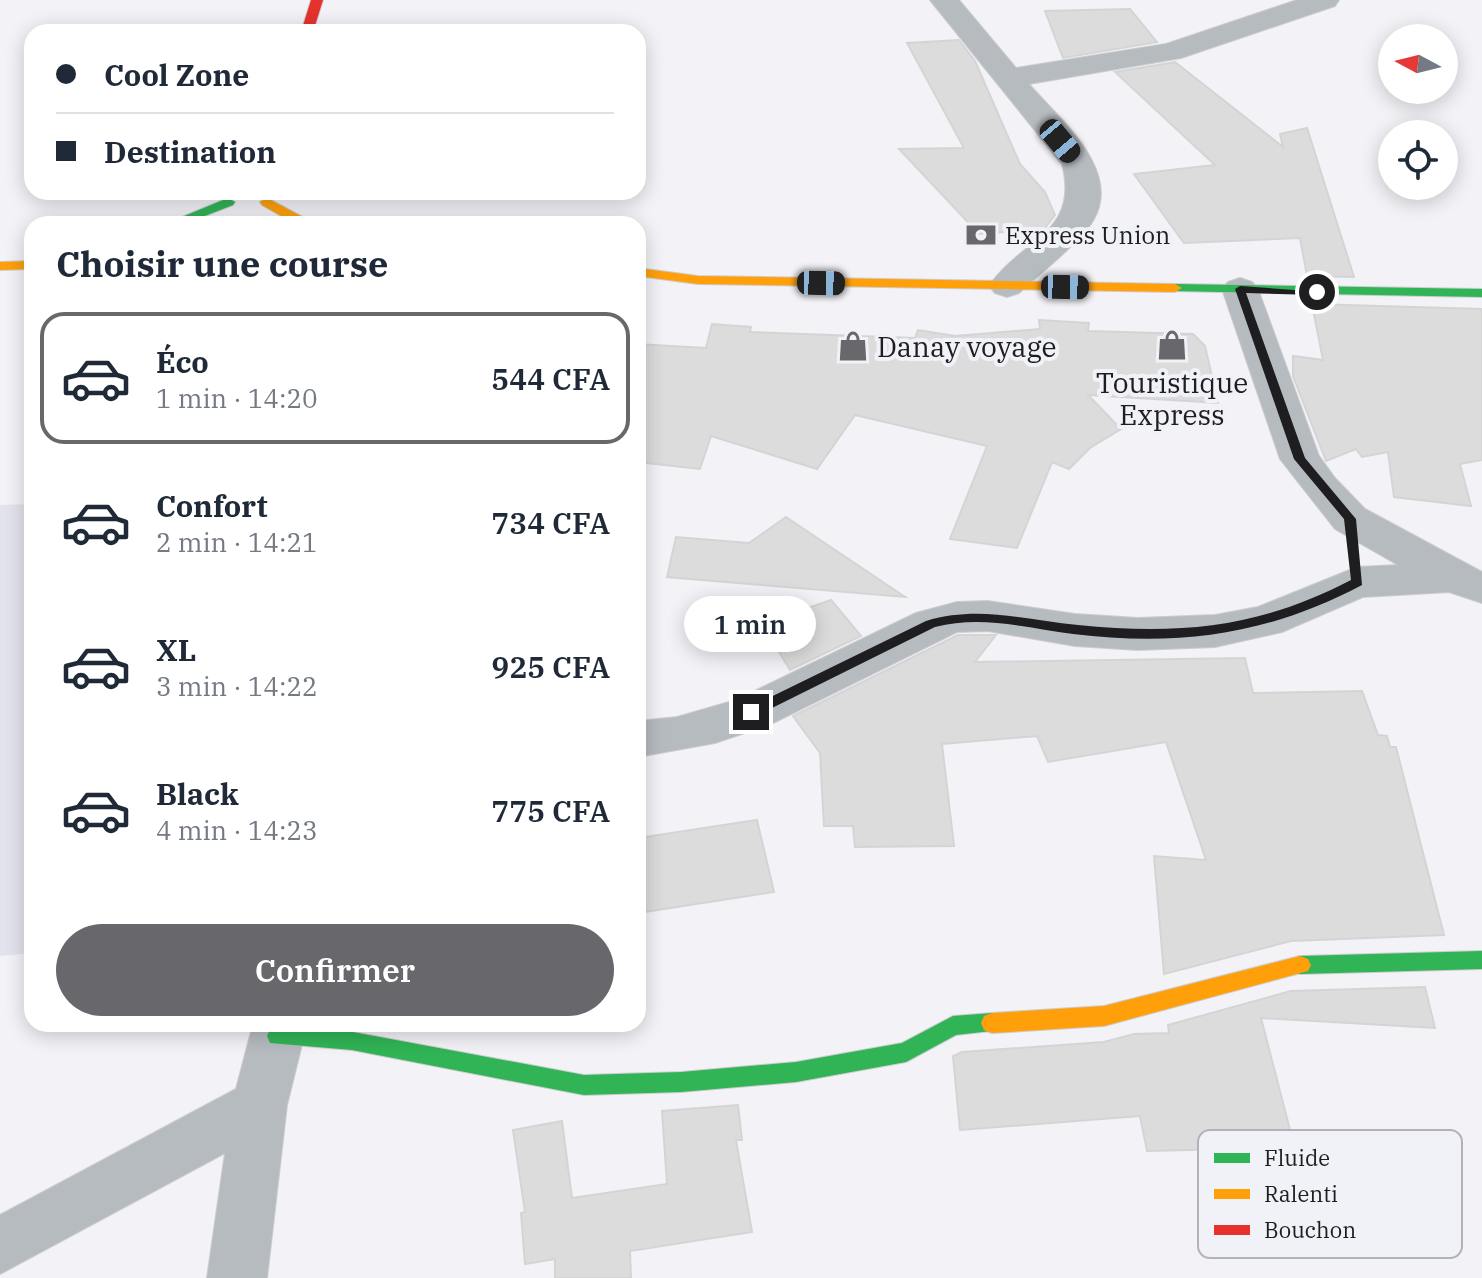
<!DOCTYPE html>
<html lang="fr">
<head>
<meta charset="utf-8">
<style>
	body { margin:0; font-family:"IBM Plex Serif",serif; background:#f6f6f7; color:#1f2937; height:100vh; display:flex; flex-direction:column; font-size:30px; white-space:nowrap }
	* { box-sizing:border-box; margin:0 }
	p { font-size:26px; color:#747a83 }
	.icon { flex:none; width:44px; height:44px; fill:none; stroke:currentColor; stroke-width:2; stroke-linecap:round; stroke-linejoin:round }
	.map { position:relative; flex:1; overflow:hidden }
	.details { position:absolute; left:24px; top:216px; width:622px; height:816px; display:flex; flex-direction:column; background:#fff; border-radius:24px; box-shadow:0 4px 20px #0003 }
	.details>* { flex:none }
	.hud { position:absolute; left:24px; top:24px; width:622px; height:176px; border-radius:24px; box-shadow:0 4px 20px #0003; display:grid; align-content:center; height:176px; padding:0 32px; background:#fff }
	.needle { width:52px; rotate:277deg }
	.buttons { position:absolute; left:1378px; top:24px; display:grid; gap:16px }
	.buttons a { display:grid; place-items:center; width:80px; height:80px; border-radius:50%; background:#fff; box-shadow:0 4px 20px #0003; font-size:40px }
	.end { position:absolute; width:36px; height:36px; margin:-18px; border:10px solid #1e1e21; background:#fff; box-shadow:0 0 0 4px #fff }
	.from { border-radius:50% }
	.bubble { position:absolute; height:56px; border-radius:28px; background:#fff; box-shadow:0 4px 20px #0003; font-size:26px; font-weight:600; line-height:56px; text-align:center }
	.car { position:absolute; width:24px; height:48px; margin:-24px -12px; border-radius:10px; box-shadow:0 0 6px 2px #0007; background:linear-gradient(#222 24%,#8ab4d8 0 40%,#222 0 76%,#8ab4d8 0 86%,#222 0) }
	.hud b { display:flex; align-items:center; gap:28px; height:76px; font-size:30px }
	.hud b+b { border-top:2px solid #e0e1e3 }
	.hud i { width:20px; height:20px; background:#1f2937 }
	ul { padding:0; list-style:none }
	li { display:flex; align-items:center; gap:24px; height:132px; margin:0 16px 12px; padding:0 16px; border:4px solid transparent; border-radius:24px }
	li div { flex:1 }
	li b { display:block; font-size:30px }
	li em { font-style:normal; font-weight:600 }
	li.selected { border-color:#68686c }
	li>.icon { width:72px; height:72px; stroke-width:1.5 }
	h2 { padding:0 32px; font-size:36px; line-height:96px }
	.primary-button { display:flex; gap:16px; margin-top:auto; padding:16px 32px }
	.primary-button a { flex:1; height:92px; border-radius:48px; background:#68686c; color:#fff; font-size:32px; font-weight:600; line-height:92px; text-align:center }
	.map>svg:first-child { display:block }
	.built { fill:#e3e3ed }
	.building { fill:#dddcdd; stroke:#d5d4d5; stroke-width:2 }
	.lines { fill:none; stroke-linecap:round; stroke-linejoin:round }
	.street-casing { stroke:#cdcdd0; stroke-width:2 }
	.fast-casing { stroke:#cdcdd0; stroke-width:2 }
	.slow-casing { stroke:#cdcdd0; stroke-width:2 }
	.jam-casing { stroke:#cdcdd0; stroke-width:2 }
	.street { fill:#b6bbbf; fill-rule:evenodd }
	.fast { fill:#30b455; fill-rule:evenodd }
	.slow { fill:#ff9f0a; fill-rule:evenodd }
	.jam { fill:#e5322d; fill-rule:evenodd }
	.route { fill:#1e1e21 }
	.labels { text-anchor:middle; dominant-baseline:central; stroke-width:8; stroke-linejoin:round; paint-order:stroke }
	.far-poi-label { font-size:24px; fill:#1e1e21; stroke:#f1f1f8; text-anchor:start }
	.poi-label { font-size:28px; fill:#1e1e21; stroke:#f1f1f8; text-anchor:start }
	.key { fill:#f1f1f8; stroke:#b2b2b8; stroke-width:2 }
	.key-label { font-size:22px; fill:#1e1e21 }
</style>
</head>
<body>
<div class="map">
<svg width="1482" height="1278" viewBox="0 0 1482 1278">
	<rect width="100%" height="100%" fill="#f2f2f7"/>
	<path class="built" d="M32,504V953L0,956V505Z"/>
	<path class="building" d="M1130,9L1157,42L1063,58L1045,11Z
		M959,40L975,61L1020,164L1045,192L1055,215L1044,229L979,234L899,149L964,148L907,43Z
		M1175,62L1283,147L1280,134L1307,128L1354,277L1307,276L1300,238L1184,243L1134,174L1215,165L1115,72Z
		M1312,304L1482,309V460L1460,464L1471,506L1394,497L1388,452L1362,457L1356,449L1326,461L1293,376V356L1323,360Z
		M1039,320L1089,323L1088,331L1193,334L1205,346L1218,403L1088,395L1121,429L1090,448L1069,469L1052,462L1017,548L950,539L987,446L855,415L817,469L711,436L700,469L638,462V344L706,348L712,324L751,327L750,332L915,338L918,330L955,336L1040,329Z
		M786,517L905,597L667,577L676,537L749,543Z
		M831,600L861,636L790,670L762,624Z
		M958,635H996L975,662L1245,658L1253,693L1362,691L1378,735L1387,736L1390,747H1396L1444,935L1291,941L1164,974L1154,856L1206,860L1166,742L1048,762L1037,736L942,744L954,846L855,847L853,826H824L820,753L793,716Z
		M757,820L774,892L638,913V838Z
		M1425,987L1435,1028L1261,1018L1300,1168L1391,1176L1389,1168L1448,1172L1460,1227L1313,1215L1316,1227L1254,1228L1235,1149L1147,1151L1140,1116L960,1130L953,1056L962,1052L1104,1042L1134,1034L1169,1033L1168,1025L1291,991Z
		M738,1105L742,1140H736L752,1232L630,1251L631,1278H555V1259L525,1264L521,1213L525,1212L513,1130L562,1121L572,1198L667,1184L662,1111Z"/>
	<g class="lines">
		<g class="street-casing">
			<path id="street" d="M930,0H959L1016,68L1166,44L1297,0H1339L1335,6L1181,58L1029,84C1058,118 1122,169 1094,219C1083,240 1038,275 1019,293L1007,297L995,293L989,286C1023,237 1080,234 1062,164Z
				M1240,278L1252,282L1258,289L1319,456L1335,478L1365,509L1482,572V603L1449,592L1363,597L1282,632L1215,647L1138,650L1075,646L988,631L957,632L769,725L715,743L638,757V721L677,717L736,700L916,613L957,602L988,601L1075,614L1138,618L1215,615L1258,607L1357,567L1398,565L1335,529L1280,459L1222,289L1228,282Z
				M253,1024H307L287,1105L267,1278H207L225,1153L0,1274V1215L236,1089Z"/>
		</g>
		<g class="fast-casing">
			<path id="fast" d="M228,198L235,202L233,205L184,224H165Z
				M1175,284L1482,289V297L1170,291V285Z
				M1482,951V969L1300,974L1292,971L1289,965L1292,959L1300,956Z
				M992,1013L1000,1016L1003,1023L1000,1030L956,1035L906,1062L796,1082L681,1092L584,1095L352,1050L270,1043L267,1036L270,1029L315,1025L584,1075L681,1072L796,1062L902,1043L953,1016Z"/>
		</g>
		<g class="slow-casing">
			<path id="slow" d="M267,198L310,221L312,224H295L262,205L260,202Z
				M32,261V269L0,270V262Z
				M638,268L698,276L1175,284L1182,288L1175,292L698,284L638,276Z
				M1300,956L1308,959L1311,965L1308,971L1104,1026L992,1033L984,1030L981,1023L984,1016L992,1013L1104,1006Z"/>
		</g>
		<g class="jam-casing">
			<path id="jam" d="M311,0H323L313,32H301Z"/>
		</g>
		<use href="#street" class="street"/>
		<use href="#fast" class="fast"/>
		<use href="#slow" class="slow"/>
		<use href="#jam" class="jam"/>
	</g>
	<path class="route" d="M1240,286L1322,292L1317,295L1246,293L1305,458L1356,519L1362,585C1268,635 1178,647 1073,634C1026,628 982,615 935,627L756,716H746V709L926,621C979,605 1024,620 1078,625C1180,635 1259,628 1351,580L1344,519L1294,459L1235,289Z"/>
	<defs>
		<g id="bank-bare" transform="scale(2.4)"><path d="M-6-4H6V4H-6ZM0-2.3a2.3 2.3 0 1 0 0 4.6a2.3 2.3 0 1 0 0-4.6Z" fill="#68686c" stroke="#f1f1f8" stroke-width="2.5" paint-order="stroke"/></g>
		<g id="shop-bare" transform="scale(2.4)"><path d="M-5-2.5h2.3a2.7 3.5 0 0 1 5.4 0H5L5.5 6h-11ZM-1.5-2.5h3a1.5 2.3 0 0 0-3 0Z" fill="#68686c" stroke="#f1f1f8" stroke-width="2.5" paint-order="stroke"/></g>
	</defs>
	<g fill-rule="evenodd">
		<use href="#bank-bare" x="981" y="235"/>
		<use href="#shop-bare" x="1172" y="345"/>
		<use href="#shop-bare" x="853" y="346"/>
	</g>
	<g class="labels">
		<g class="far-poi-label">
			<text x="1005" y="235">Express Union</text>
		</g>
		<g class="poi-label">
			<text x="877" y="346">Danay voyage</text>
			<text x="1172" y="382" text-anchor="middle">Touristique<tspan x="1172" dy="32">Express</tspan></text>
		</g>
	</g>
	<rect x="1198" y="1130" width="264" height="128" rx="12" class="key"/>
	<rect x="1214" y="1153" width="36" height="10" fill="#30b455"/>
	<rect x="1214" y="1189" width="36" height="10" fill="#ff9f0a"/>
	<rect x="1214" y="1225" width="36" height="10" fill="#e5322d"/>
	<g class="key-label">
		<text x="1264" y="1166">Fluide</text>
		<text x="1264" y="1202">Ralenti</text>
		<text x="1264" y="1238">Bouchon</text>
	</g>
</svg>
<div class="buttons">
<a><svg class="needle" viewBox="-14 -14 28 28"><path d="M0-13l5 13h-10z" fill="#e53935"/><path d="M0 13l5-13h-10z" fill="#747a83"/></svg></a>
<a><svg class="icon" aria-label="locate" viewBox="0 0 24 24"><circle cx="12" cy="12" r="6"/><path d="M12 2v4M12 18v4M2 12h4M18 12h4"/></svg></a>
</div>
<i class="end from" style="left:1317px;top:292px"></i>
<i class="end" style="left:751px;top:712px"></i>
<div class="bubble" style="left:684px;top:596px;width:132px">1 min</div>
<i class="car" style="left:1060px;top:141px;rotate:140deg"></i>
<i class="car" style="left:821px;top:283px;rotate:91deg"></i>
<i class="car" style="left:1065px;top:287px;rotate:91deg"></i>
<div class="hud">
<b><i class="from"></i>Cool Zone</b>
<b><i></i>Destination</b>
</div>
<section class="details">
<h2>Choisir une course</h2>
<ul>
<li class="selected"><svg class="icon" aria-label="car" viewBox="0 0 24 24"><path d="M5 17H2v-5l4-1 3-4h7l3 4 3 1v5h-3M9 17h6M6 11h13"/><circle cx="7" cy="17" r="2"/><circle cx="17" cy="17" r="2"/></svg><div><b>Éco</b><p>1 min · 14:20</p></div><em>544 CFA</em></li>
<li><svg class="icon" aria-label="car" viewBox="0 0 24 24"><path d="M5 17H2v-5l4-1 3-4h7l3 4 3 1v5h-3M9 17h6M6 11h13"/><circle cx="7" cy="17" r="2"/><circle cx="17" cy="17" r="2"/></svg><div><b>Confort</b><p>2 min · 14:21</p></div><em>734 CFA</em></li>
<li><svg class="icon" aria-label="car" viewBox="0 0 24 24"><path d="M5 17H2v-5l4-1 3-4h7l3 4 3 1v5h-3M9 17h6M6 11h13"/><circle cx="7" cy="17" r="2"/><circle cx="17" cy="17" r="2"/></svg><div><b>XL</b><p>3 min · 14:22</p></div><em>925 CFA</em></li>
<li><svg class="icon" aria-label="car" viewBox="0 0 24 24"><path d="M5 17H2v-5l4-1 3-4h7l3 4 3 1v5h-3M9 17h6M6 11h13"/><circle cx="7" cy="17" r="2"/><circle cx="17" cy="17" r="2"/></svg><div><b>Black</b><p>4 min · 14:23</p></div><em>775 CFA</em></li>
</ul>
<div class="primary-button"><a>Confirmer</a></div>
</section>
</div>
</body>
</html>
